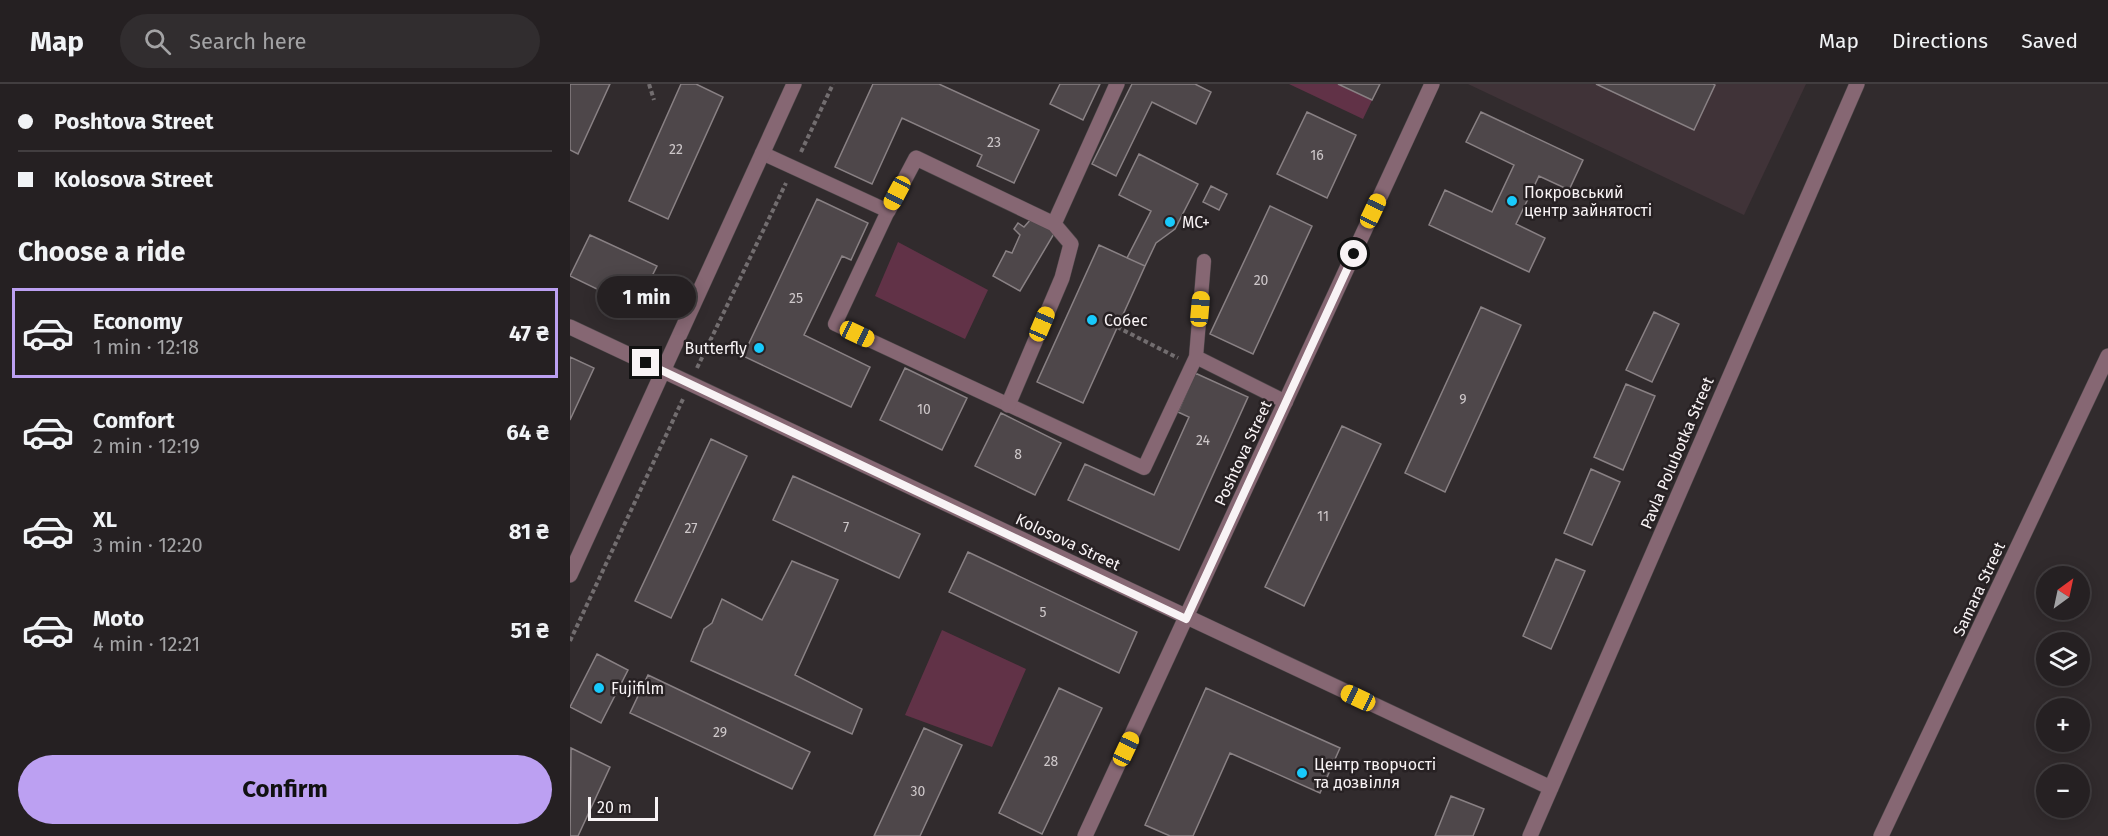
<!DOCTYPE html>
<html lang="en">
<head>
<meta charset="utf-8">
<style>
	body { margin:0; font-family:"Fira Sans",sans-serif; background:#312d2f; color:#f1f3f6; height:100vh; display:flex; flex-direction:column; font-size:22px; white-space:nowrap }
	* { box-sizing:border-box; margin:0 }
	p { font-size:20px; color:#a3a3a5 }
	.icon { flex:none; width:33px; height:33px; fill:none; stroke:currentColor; stroke-width:2; stroke-linecap:round; stroke-linejoin:round }
	.map { position:relative; flex:1; overflow:hidden }
	.details { display:flex; flex-direction:column; background:#252022; width:570px }
	.details>* { flex:none }
	.top-card { display:grid; align-content:center; height:132px; padding:0 18px; background:#252022 }
	.needle { width:39px; rotate:33deg }
	.fabs { position:absolute; left:1466px; top:482px; display:grid; gap:12px }
	.fabs a { display:grid; place-items:center; width:54px; height:54px; border-radius:50%; background:#252022; box-shadow:0 3px 15px #0003,0 0 0 2px #423e40; font-size:30px }
	.scale { position:absolute; left:18px; bottom:15px; width:70px; box-sizing:border-box; padding-left:6px; border:3px solid #f8f3f5; border-top:0; font-size:16px; line-height:21px; white-space:nowrap; color:#f8f3f5; -webkit-text-stroke:4px #272123; paint-order:stroke }
	.end { position:absolute; width:27px; height:27px; margin:-14px; border:8px solid #f8f3f5; background:#111; box-shadow:0 0 0 3px #111 }
	.from { border-radius:50% }
	.bubble { position:absolute; height:42px; border-radius:21px; background:#252022; box-shadow:0 3px 15px #0003,0 0 0 2px #423e40; font-size:20px; font-weight:700; line-height:42px; text-align:center }
	.car { position:absolute; width:18px; height:36px; margin:-18px -9px; border-radius:8px; box-shadow:0 0 4px 2px #0007; background:linear-gradient(#f5c518 24%,#345 0 40%,#f5c518 0 76%,#345 0 86%,#f5c518 0) }
	.top-card b { display:flex; align-items:center; gap:21px; height:57px; font-size:22px }
	.top-card b+b { border-top:2px solid #423e40 }
	.top-card i { width:15px; height:15px; background:#f1f3f6 }
	ul { padding:0; list-style:none }
	li { display:flex; align-items:center; gap:18px; height:90px; margin:0 12px 9px; padding:0 6px; border:3px solid transparent; border-radius:0px }
	li div { flex:1 }
	li b { display:block; font-size:22px }
	li em { font-style:normal; font-weight:700 }
	li.selected { border-color:#bca0f2 }
	li>.icon { width:54px; height:54px; stroke-width:1.5 }
	h2 { padding:0 18px; font-size:27px; line-height:72px }
	.cta { display:flex; gap:12px; margin-top:auto; padding:12px 18px }
	.cta a { flex:1; height:69px; border-radius:36px; background:#bca0f2; color:#111; font-size:24px; font-weight:700; line-height:69px; text-align:center }
	header { display:flex; align-items:center; gap:36px; box-sizing:border-box; height:84px; padding:0 30px; background:#252022; border-bottom:2px solid #423e40 }
	header strong { font-size:28px }
	nav { display:flex; gap:33px; margin-inline-start:auto; font-size:21px }
	.search { width:420px; height:54px; background:#312d2f; display:flex; align-items:center; gap:15px; box-sizing:border-box; padding:0 21px; border-radius:33px; color:#a3a3a5; font-size:22px }
	main { display:flex; flex:1; min-height:0 }
	.map>svg:first-child { display:block }
	.built { fill:#403338 }
	.green { fill:#613247 }
	.building { fill:#4e474a; stroke:#898184; stroke-width:1.5 }
	.lines { fill:none; stroke-linecap:round; stroke-linejoin:round }
	.service-casing { stroke:#4d4749; stroke-width:15 }
	.minor-casing { stroke:#4d4749; stroke-width:16 }
	.path { stroke:#726d6f; stroke-width:4; stroke-dasharray:4.5 3; stroke-linecap:butt }
	.service { stroke:#866773; stroke-width:14 }
	.minor { stroke:#866773; stroke-width:15 }
	.route { stroke:#f8f3f5; stroke-width:8 }
	.poi-dot { fill:#18cafc; stroke:#272123; stroke-width:2 }
	.labels { text-anchor:middle; dominant-baseline:central; stroke-width:5; stroke-linejoin:round; paint-order:stroke }
	.number-label { font-size:14px; fill:#cec8ca }
	.poi-label { font-size:16px; fill:#f8f3f5; stroke:#272123; text-anchor:start }
	.street-label { font-size:16px; fill:#f8f3f5; stroke:#272123 }
</style>
</head>
<body>
<header>
<strong>Map</strong>
<div class="search"><svg class="icon" aria-label="search" viewBox="0 0 24 24"><circle cx="10" cy="10" r="6"/><path d="M15 15l6 6"/></svg>Search here</div>
<nav><a>Map</a><a>Directions</a><a>Saved</a></nav>
</header>
<main>
<section class="details">
<div class="top-card">
<b><i class="from"></i>Poshtova Street</b>
<b><i></i>Kolosova Street</b>
</div>
<h2>Choose a ride</h2>
<ul>
<li class="selected"><svg class="icon" aria-label="car" viewBox="0 0 24 24"><path d="M5 17H2v-5l4-1 3-4h7l3 4 3 1v5h-3M9 17h6M6 11h13"/><circle cx="7" cy="17" r="2"/><circle cx="17" cy="17" r="2"/></svg><div><b>Economy</b><p>1 min · 12:18</p></div><em>47 ₴</em></li>
<li><svg class="icon" aria-label="car" viewBox="0 0 24 24"><path d="M5 17H2v-5l4-1 3-4h7l3 4 3 1v5h-3M9 17h6M6 11h13"/><circle cx="7" cy="17" r="2"/><circle cx="17" cy="17" r="2"/></svg><div><b>Comfort</b><p>2 min · 12:19</p></div><em>64 ₴</em></li>
<li><svg class="icon" aria-label="car" viewBox="0 0 24 24"><path d="M5 17H2v-5l4-1 3-4h7l3 4 3 1v5h-3M9 17h6M6 11h13"/><circle cx="7" cy="17" r="2"/><circle cx="17" cy="17" r="2"/></svg><div><b>XL</b><p>3 min · 12:20</p></div><em>81 ₴</em></li>
<li><svg class="icon" aria-label="car" viewBox="0 0 24 24"><path d="M5 17H2v-5l4-1 3-4h7l3 4 3 1v5h-3M9 17h6M6 11h13"/><circle cx="7" cy="17" r="2"/><circle cx="17" cy="17" r="2"/></svg><div><b>Moto</b><p>4 min · 12:21</p></div><em>51 ₴</em></li>
</ul>
<div class="cta"><a>Confirm</a></div>
</section>
<div class="map">
<svg width="1538" height="752" viewBox="0 0 1538 752">
	<rect width="100%" height="100%" fill="#312b2d"/>
	<path class="built" d="M898,0H1236L1174,131Z"/>
	<path class="green" d="M719,0H810L793,35Z
		M328,158L418,206L395,255L305,212Z
		M372,546L456,585L422,663L335,631Z"/>
	<path class="building" d="M0,0H40L8,70L0,66Z
		M111,0H126L153,13L98,135L59,117Z
		M303,0H369L469,46L444,99L407,82L412,71L332,34L302,100L265,83Z
		M490,0H530L513,36L480,20Z
		M562,0H625L641,8L626,40L582,18L546,92L522,80Z
		M768,0H810L802,16Z
		M1026,0H1143L1145,1L1124,46Z
		M737,28L786,51L757,114L707,90Z
		M911,28L1013,76L999,106L969,92L946,140L975,154L959,188L859,141L875,106L922,128L944,81L896,58Z
		M569,70L628,100L605,145L586,159L575,182L557,174L581,127L549,111Z
		M641,102L657,110L649,126L633,118Z
		M247,115L298,139L281,176L272,172L234,251L300,283L281,323L173,272Z
		M700,122L742,142L683,270L640,250Z
		M462,134L485,148L450,207L423,192L436,167L442,169L450,151L444,145L448,139L454,143Z
		M20,151L87,182L66,224L0,192Z
		M529,161L575,182L513,319L467,298Z
		M911,223L951,241L875,408L835,389Z
		M1084,228L1109,240L1082,298L1056,286Z
		M0,273L24,284L0,336Z
		M335,284L397,314L372,366L310,336Z
		M625,289L678,313L609,466L498,416L515,380L584,411L619,333L608,328Z
		M1056,300L1085,312L1053,386L1024,373Z
		M431,329L491,359L465,411L405,382Z
		M772,342L811,360L734,522L695,503Z
		M141,355L177,372L101,534L65,517Z
		M1021,385L1050,398L1022,461L994,449Z
		M223,392L350,450L329,494L203,436Z
		M398,468L567,548L549,589L379,508Z
		M986,475L1015,487L981,565L953,552Z
		M222,477L268,496L225,591L292,625L282,650L121,577L134,545L142,539L152,515L192,536Z
		M27,570L58,586L31,639L0,623Z
		M78,591L240,668L222,705L60,629Z
		M489,604L532,624L472,750L429,729Z
		M636,604L770,664L750,709L660,669L623,752H600L575,741Z
		M354,644L392,661L350,752H304Z
		M1,664L40,683L8,752H0Z
		M881,712L914,725L903,752H865Z"/>
	<g class="lines">
		<g class="service-casing">
			<path id="service" d="M192,69L318,127L265,240L574,384L626,273
				M634,177L626,273L716,318"/>
		</g>
		<g class="minor-casing">
			<path id="minor" d="M318,127L346,74L484,140L547,0
				M0,243L981,704
				M438,321L492,194L501,160L484,140
				M0,491L224,0
				M515,752L862,0
				M960,752L1287,0
				M1311,752L1538,272"/>
		</g>
		<path class="path" d="M79,0L84,16
			M231,68L263,0
			M547,243L608,274
			M127,284L216,99
			M0,557L113,315"/>
		<use href="#service" class="service"/>
		<use href="#minor" class="minor"/>
	</g>
	<g class="lines">
		<path class="route" d="M76,279L616,535L784,170"/>
	</g>
	<g class="poi-dot">
		<circle cx="942" cy="117" r="6"/>
		<circle cx="600" cy="138" r="6"/>
		<circle cx="522" cy="236" r="6"/>
		<circle cx="189" cy="264" r="6"/>
		<circle cx="29" cy="604" r="6"/>
		<circle cx="732" cy="689" r="6"/>
	</g>
	<g class="labels">
		<g class="number-label">
			<text x="424" y="58">23</text>
			<text x="106" y="65">22</text>
			<text x="747" y="71">16</text>
			<text x="691" y="196">20</text>
			<text x="226" y="214">25</text>
			<text x="893" y="315">9</text>
			<text x="354" y="325">10</text>
			<text x="633" y="356">24</text>
			<text x="448" y="370">8</text>
			<text x="753" y="432">11</text>
			<text x="276" y="443">7</text>
			<text x="121" y="444">27</text>
			<text x="473" y="528">5</text>
			<text x="150" y="648">29</text>
			<text x="481" y="677">28</text>
			<text x="348" y="707">30</text>
		</g>
		<g class="poi-label">
			<text x="954" y="108">Покровський<tspan x="954" dy="18">центр зайнятості</tspan></text>
			<text x="612" y="138">МС+</text>
			<text x="534" y="236">Собес</text>
			<text x="177" y="264" text-anchor="end">Butterfly</text>
			<text x="41" y="604">Fujifilm</text>
			<text x="744" y="680">Центр творчості<tspan x="744" dy="18">та дозвілля</tspan></text>
		</g>
		<g class="street-label">
			<text transform="translate(673 369) rotate(-65)">Poshtova Street</text>
			<text transform="translate(1107 369) rotate(-67)">Pavla Polubotka Street</text>
			<text transform="translate(498 458) rotate(25)">Kolosova Street</text>
			<text transform="translate(1409 505) rotate(-65)">Samara Street</text>
		</g>
	</g>
</svg>
<div class="fabs">
<a><svg class="needle" viewBox="-14 -14 28 28"><path d="M0-13l5 13h-10z" fill="#e53935"/><path d="M0 13l5-13h-10z" fill="#a3a3a5"/></svg></a>
<a><svg class="icon" aria-label="layers" viewBox="0 0 24 24"><path d="M12 4l9 5-9 5-9-5zM3 14l9 5 9-5"/></svg></a>
<a>+</a>
<a>−</a>
</div>
<div class="scale">20 m</div>
<i class="end from" style="left:784px;top:170px"></i>
<i class="end" style="left:76px;top:279px"></i>
<div class="bubble" style="left:27px;top:192px;width:99px">1 min</div>
<i class="car" style="left:327px;top:109px;rotate:208deg"></i>
<i class="car" style="left:803px;top:127px;rotate:25deg"></i>
<i class="car" style="left:630px;top:225px;rotate:5deg"></i>
<i class="car" style="left:472px;top:240px;rotate:23deg"></i>
<i class="car" style="left:287px;top:250px;rotate:115deg"></i>
<i class="car" style="left:788px;top:614px;rotate:295deg"></i>
<i class="car" style="left:556px;top:665px;rotate:25deg"></i>
</div>
</main>
</body>
</html>
